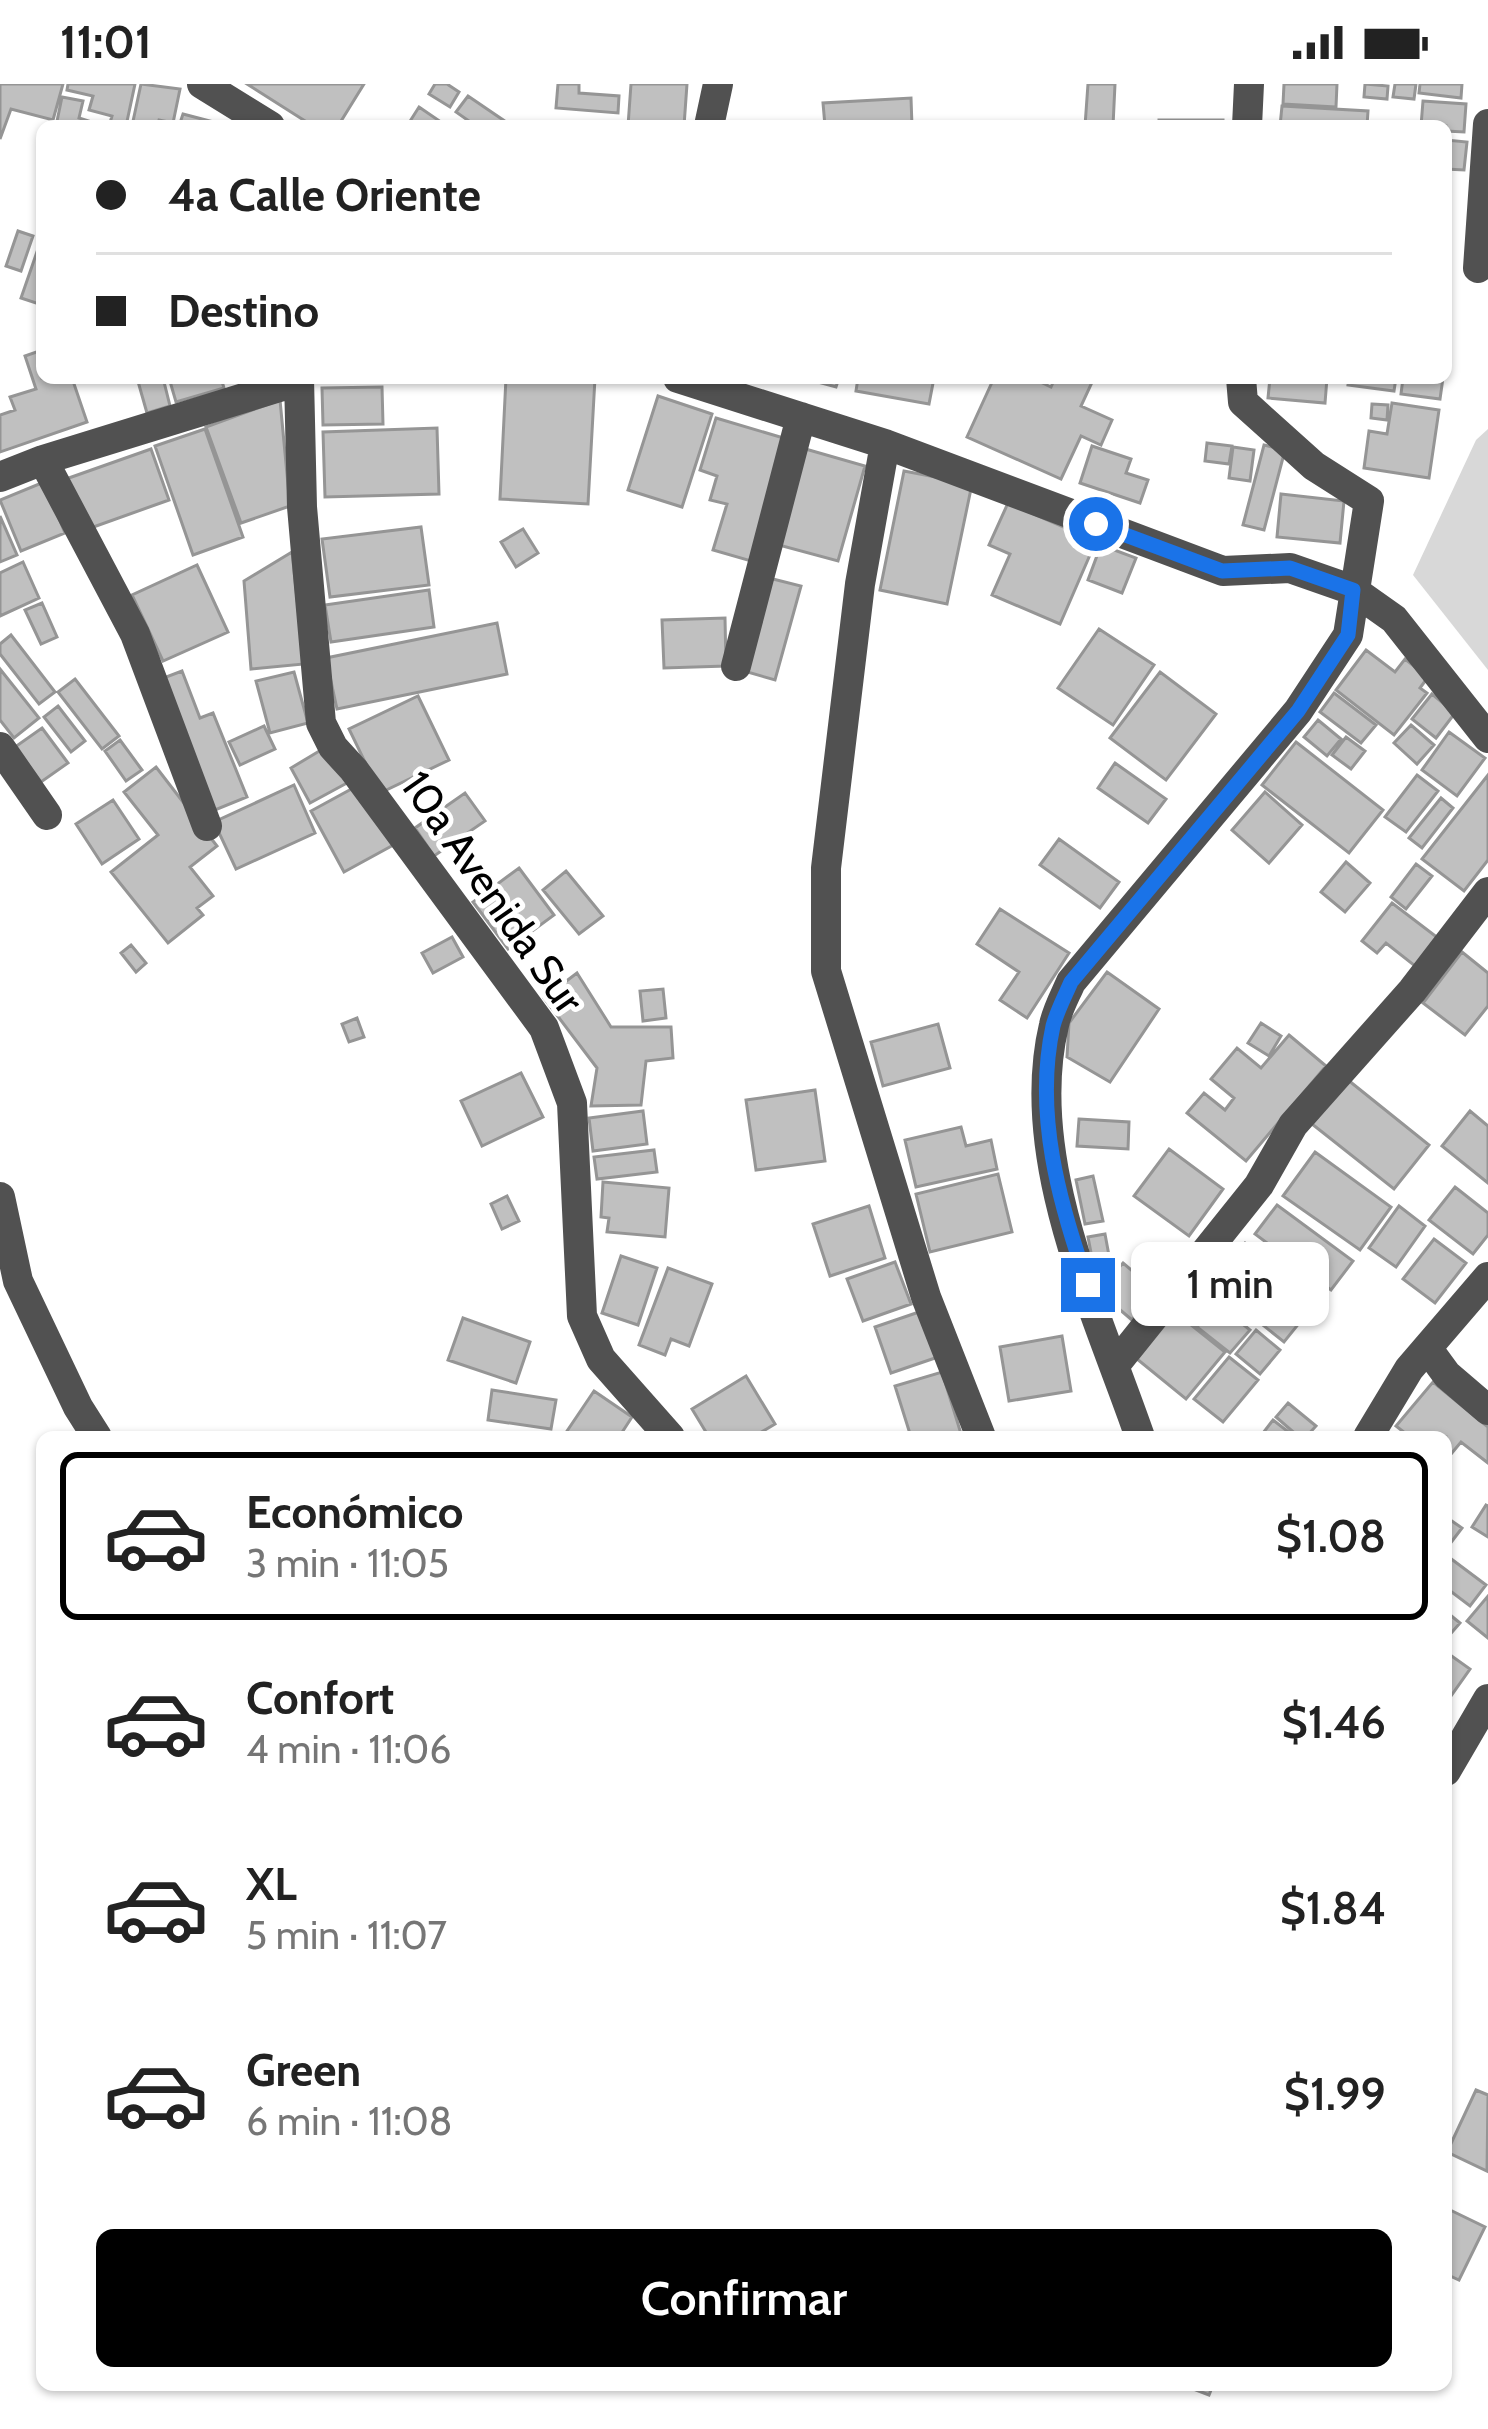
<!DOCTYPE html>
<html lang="es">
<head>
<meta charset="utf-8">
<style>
	body { margin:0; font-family:Cabin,sans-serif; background:#f2f2f2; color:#222; height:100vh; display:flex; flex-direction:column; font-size:45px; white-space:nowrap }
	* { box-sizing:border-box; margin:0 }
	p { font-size:39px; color:#767676 }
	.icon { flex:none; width:66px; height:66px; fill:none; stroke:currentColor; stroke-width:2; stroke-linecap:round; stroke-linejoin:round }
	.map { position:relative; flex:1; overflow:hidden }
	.panel { position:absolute; left:36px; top:1347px; width:1416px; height:960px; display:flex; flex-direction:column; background:#fff; border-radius:18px; box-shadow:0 3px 9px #0004 }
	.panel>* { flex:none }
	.guide { position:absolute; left:36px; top:36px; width:1416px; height:264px; border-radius:18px; box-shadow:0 3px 9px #0004; display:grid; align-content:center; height:264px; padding:0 60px; background:#fff }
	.end { position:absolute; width:54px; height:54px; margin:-27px; border:15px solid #1a73e8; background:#fff; box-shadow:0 0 0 6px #fff }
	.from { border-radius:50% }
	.bubble { position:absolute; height:84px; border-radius:18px; background:#fff; box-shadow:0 3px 9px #0004; font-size:39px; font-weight:600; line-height:84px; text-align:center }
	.guide b { display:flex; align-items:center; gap:42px; height:114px; font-size:45px }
	.guide b+b { border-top:3px solid #e0e0e0 }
	.guide i { width:30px; height:30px; background:#222 }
	ul { padding:21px 0 0; list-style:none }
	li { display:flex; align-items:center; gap:36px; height:168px; margin:0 24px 18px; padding:0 36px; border:6px solid transparent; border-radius:18px }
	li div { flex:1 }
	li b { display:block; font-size:45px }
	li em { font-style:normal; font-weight:600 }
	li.active { border-color:#000 }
	li>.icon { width:108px; height:108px; stroke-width:1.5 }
	.primary-button { display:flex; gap:24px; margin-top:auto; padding:24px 60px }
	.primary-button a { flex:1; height:138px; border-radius:18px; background:#000; color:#fff; font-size:48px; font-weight:600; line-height:138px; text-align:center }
	.status { display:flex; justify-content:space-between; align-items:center; height:84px; padding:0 60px; background:#fff; direction:ltr }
	.status svg { height:33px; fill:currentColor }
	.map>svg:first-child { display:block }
	.green { fill:#d8d8d8 }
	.building { fill:#c0c0c0; stroke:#959595; stroke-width:3 }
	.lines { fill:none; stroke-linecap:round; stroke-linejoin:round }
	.minor { stroke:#515151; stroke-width:30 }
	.route { stroke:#1a73e8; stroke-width:15 }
	.labels { text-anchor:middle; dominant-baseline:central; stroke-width:10; stroke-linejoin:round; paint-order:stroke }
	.street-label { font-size:42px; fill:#000; stroke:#fff }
</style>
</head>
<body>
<div class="status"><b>11:01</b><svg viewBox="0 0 49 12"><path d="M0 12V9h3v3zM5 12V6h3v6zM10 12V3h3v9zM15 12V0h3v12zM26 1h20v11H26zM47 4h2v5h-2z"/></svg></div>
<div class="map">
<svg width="1488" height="2345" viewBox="0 0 1488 2345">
	<rect width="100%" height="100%" fill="#fff"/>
	<path class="green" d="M1488,345V586L1413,491L1476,356Z"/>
	<path class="building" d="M0,0H63L53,36L11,25L0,55Z
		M68,0H135L126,42H109L112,32L89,26L93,12L67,6Z
		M141,0L180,5L173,39L159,36L157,42H132Z
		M247,0H364L338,42H313Z
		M435,0H447L459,8L450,23L429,10Z
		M558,0H579V9L619,12L618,29L556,24Z
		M631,0H687L684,42H628Z
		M1088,0H1115L1113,42H1085Z
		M1284,0H1337L1336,23L1283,20Z
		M1365,0L1388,2L1387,15L1364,13Z
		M1395,0H1416L1414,15L1393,13Z
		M1420,0H1462L1461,14L1419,9Z
		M468,12L512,42H476L456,28Z
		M62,13L83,17L79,34L104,42H56Z
		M911,14L912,42H825L823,19Z
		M1423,17L1466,20L1464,48L1446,47V42H1421Z
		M1282,22L1368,27L1367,42H1280Z
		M419,23L441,38L438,42H407Z
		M183,30L221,40V42H179Z
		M1159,36H1223V42H1159Z
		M1446,56L1467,58L1464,86L1446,85Z
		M18,147L33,152L21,187L6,182Z
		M39,162L42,163V221L21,214Z
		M42,266V294H72L87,338L0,368V331L15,326L10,313L36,305L25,272Z
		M137,294H163L170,322L147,329Z
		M169,294H221L224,304L176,318Z
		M320,294H373V296L320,297Z
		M506,294H595L588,420L500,415Z
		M803,294H839L836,303Z
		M858,294H934L929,320L856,307Z
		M994,294H1032L1051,303L1055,294H1094L1081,322L1112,336L1101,361L1081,352L1061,395L967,353Z
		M1270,294H1327L1325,319L1268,314Z
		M1349,294H1396L1394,307L1348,301Z
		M1403,294H1443L1440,315L1401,310Z
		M382,303L383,340L323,341L322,304Z
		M658,312L712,330L682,423L628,406Z
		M280,316L290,422L241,439L206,343Z
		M1392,319L1439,326L1429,394L1364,384L1369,347L1387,350Z
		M1372,320L1388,321L1387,336L1371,334Z
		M716,334L787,355L751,477L713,466L727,420L710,416L717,392L700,386Z
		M437,344L439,410L325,413L323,348Z
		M205,345L243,453L193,471L155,362Z
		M1207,359L1232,362L1229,380L1205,377Z
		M1264,361L1285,366L1264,446L1243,441Z
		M1092,362L1131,375L1126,389L1148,396L1140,419L1080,399Z
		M1233,363L1254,366L1250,397L1229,394Z
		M802,364L865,382L838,477L775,460Z
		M151,365L169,416L85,446L66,395Z
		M904,387L972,400L947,520L880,506Z
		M44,398L65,449L21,467L0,416Z
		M1281,410L1344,417L1340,459L1277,453Z
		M1008,419L1096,457L1060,540L992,511L1010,470L989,461Z
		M0,432L17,471L0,478Z
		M421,443L429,501L330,513L322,455Z
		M523,445L538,469L516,483L501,458Z
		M1101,461L1136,474L1122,509L1088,496Z
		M292,468L304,580L251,585L244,497Z
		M23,478L39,514L0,532V489Z
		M197,481L228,548L163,577L132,511Z
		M769,494L801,502L775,596L744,587Z
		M429,506L434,543L331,558L325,521Z
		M42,519L57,553L41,560L25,526Z
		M725,534L726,582L664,584L662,536Z
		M497,539L507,590L337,625L326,574Z
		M1099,545L1154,581L1113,641L1058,604Z
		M11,551L55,608L39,620L0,570V560Z
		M1366,566L1395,588L1405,575L1428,593L1420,604L1427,609L1394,651L1336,606Z
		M0,585L39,634L14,654L0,636Z
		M182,587L200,634L213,629L247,713L210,728L158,596Z
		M294,588L308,639L270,649L256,597Z
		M1160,588L1216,630L1166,696L1110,654Z
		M75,595L119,652L102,665L58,608Z
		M1334,609L1376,641L1361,659L1320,628Z
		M1432,610L1455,629L1436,654L1412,635Z
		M418,612L449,676L380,709L349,645Z
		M58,622L85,657L71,668L44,633Z
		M1318,636L1341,655L1327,672L1304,653Z
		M1411,641L1434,661L1417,680L1394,659Z
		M264,642L275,665L240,681L229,658Z
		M42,644L68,679L41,698L15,663Z
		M1449,648L1485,674L1457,712L1422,686Z
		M1346,653L1365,667L1351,685L1332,671Z
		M120,656L142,686L126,697L105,667Z
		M1296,658L1383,726L1349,769L1262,701Z
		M326,663L347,699L310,719L291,684Z
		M1115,679L1166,715L1148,739L1098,704Z
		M156,683L217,762L190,783L213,812L197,824L203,831L168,859L111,788L158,751L124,708Z
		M1417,691L1438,707L1406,748L1385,733Z
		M1488,691V776L1464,807L1422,775Z
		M294,701L315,749L236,785L214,738Z
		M357,702L397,759L344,788L311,727Z
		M1265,708L1302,741L1269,779L1232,746Z
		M465,709L485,737L434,772L415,744Z
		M1441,714L1453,724L1422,764L1409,754Z
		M113,716L139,755L102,780L76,740Z
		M1059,755L1119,798L1100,824L1040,781Z
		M1346,778L1370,799L1345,828L1321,808Z
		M1416,780L1432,792L1406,825L1391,813Z
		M519,784L554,831L508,865L473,818Z
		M566,787L603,832L579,850L543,806Z
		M1392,819L1438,854L1415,882L1386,859L1377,869L1362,857Z
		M1000,825L1069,869L1027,934L1000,916L1019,888L977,860Z
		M452,853L463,873L433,889L422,869Z
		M131,861L146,879L136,888L121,869Z
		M1462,868L1488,889V922L1465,951L1423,919Z
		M1107,888L1159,925L1110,998L1067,973L1069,939Z
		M577,889L611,943H671L673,974L646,977L641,1021L591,1022L597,984L544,914Z
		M663,905L666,934L643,937L640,907Z
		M357,934L364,953L349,958L342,940Z
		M1261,939L1281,952L1269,972L1248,959Z
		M938,940L950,984L883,1002L871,958Z
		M1289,951L1326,982L1246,1077L1187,1029L1204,1009L1225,1026L1234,1014L1211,995L1237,964L1261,984Z
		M521,989L543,1033L482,1062L461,1017Z
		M1348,996L1429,1061L1394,1105L1312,1040Z
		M815,1006L825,1077L756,1086L746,1016Z
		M643,1027L647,1060L593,1067L589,1034Z
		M1470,1027L1488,1042V1099L1442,1062Z
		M1079,1035L1129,1038L1128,1065L1077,1062Z
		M961,1043L966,1062L991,1056L997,1085L916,1103L905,1056Z
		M1169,1065L1223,1105L1189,1152L1134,1112Z
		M654,1066L657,1088L597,1095L594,1073Z
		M1315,1068L1391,1123L1360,1166L1283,1112Z
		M998,1090L1012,1148L930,1168L916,1110Z
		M1093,1092L1103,1137L1085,1140L1076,1096Z
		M603,1098L669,1104L665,1153L607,1148L609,1134L601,1133Z
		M1455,1103L1488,1129V1151L1473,1170L1429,1136Z
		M507,1112L519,1137L502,1145L491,1120Z
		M1277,1121L1353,1177L1331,1206L1255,1150Z
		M869,1122L885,1174L830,1192L813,1140Z
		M1399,1122L1425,1142L1396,1183L1369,1164Z
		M1105,1150L1110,1177L1093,1179L1088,1153Z
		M1434,1155L1466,1179L1435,1219L1403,1195Z
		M1245,1159L1317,1217L1284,1258L1212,1200Z
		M621,1172L657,1184L638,1241L602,1229Z
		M895,1178L911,1220L863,1237L847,1195Z
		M1123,1179L1156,1207L1132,1236L1098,1207Z
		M668,1184L712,1200L689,1262L671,1255L665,1271L639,1261Z
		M1199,1204L1211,1214L1192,1236L1180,1226Z
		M1217,1219L1250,1246L1230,1269L1197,1243Z
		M922,1227L938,1273L891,1289L875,1243Z
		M1175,1228L1225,1268L1186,1315L1137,1275Z
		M463,1234L530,1258L516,1299L448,1276Z
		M1256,1246L1280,1266L1260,1290L1236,1270Z
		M1062,1252L1071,1307L1009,1317L1000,1263Z
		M1229,1273L1258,1296L1223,1338L1194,1315Z
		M942,1288L962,1353H911L895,1302Z
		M746,1292L775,1340L753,1353H709L692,1325Z
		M1433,1298L1488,1343V1379L1461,1358L1446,1376V1353H1410L1396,1342Z
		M492,1306L556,1316L551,1345L488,1336Z
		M594,1307L632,1333L619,1353H563Z
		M1288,1319L1316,1342L1306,1353H1299L1276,1333Z
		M1273,1336L1295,1353H1260Z
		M1486,1421L1488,1422V1453L1472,1443Z
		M1446,1433L1462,1444L1446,1465Z
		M1446,1471L1486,1501L1470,1522L1449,1506L1446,1511Z
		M1488,1512V1554L1467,1537Z
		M1449,1530L1460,1539L1446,1555V1534Z
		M1446,1568L1470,1585L1446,1619Z
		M1476,2006L1488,2011L1487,2087L1447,2068Z
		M1446,2124L1485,2143L1459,2196L1446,2190Z
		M1183,2301H1213L1209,2311Z"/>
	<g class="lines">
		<path class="minor" d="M202,0L270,42
			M709,42L718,0
			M1247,42L1249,0
			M1478,184L1488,40
			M299,294L302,423L321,639L333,663L354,686L544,944L572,1019L582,1232L601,1275L670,1353
			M678,294L885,360L1223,487L1290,484L1353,506L1394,535L1488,654
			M885,360L860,500L826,784V887L926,1213L981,1353
			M43,376L135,550L207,742
			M0,393L43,376L299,297
			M736,582L801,333
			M0,663L47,731
			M0,1113L18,1197L78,1323L97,1353
			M1428,1265L1447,1291L1488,1326
			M1115,1281L1259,1101L1293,1041L1412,907L1488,808
			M1140,1353C1097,1228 1022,1075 1054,941C1057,926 1065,912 1071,898L1298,627L1348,551L1369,417L1314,382L1243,318L1241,294
			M1368,1353L1409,1285L1488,1193
			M1446,1687L1488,1615"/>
	</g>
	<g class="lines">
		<path class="route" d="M1088,1201C1059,1119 1034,1029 1053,942C1057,927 1065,912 1071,898L1298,627L1348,551L1353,506L1290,484L1222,487L1096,440"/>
	</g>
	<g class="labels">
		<g class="street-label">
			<text transform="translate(493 808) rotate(55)">10a Avenida Sur</text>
		</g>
	</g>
</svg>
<i class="end from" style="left:1096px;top:440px"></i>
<i class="end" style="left:1088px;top:1201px"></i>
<div class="bubble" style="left:1131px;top:1158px;width:198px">1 min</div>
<div class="guide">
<b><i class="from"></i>4a Calle Oriente</b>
<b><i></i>Destino</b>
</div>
<section class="panel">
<ul>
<li class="active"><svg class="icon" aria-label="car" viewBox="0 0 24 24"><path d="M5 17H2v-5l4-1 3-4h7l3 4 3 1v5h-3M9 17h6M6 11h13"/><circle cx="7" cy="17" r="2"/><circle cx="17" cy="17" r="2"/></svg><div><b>Económico</b><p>3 min · 11:05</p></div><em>$1.08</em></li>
<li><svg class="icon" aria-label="car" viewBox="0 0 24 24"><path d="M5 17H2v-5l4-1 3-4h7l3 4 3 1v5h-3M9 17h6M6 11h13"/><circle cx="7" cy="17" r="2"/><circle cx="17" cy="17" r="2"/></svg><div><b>Confort</b><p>4 min · 11:06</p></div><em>$1.46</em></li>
<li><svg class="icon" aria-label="car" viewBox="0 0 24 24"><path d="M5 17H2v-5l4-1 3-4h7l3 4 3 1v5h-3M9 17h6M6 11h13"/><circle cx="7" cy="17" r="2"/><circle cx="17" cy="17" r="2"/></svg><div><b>XL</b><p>5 min · 11:07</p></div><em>$1.84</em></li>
<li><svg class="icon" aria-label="car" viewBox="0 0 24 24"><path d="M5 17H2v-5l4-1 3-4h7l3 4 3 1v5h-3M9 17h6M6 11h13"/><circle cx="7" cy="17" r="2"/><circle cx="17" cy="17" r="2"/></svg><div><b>Green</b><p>6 min · 11:08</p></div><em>$1.99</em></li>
</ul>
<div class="primary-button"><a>Confirmar</a></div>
</section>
</div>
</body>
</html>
